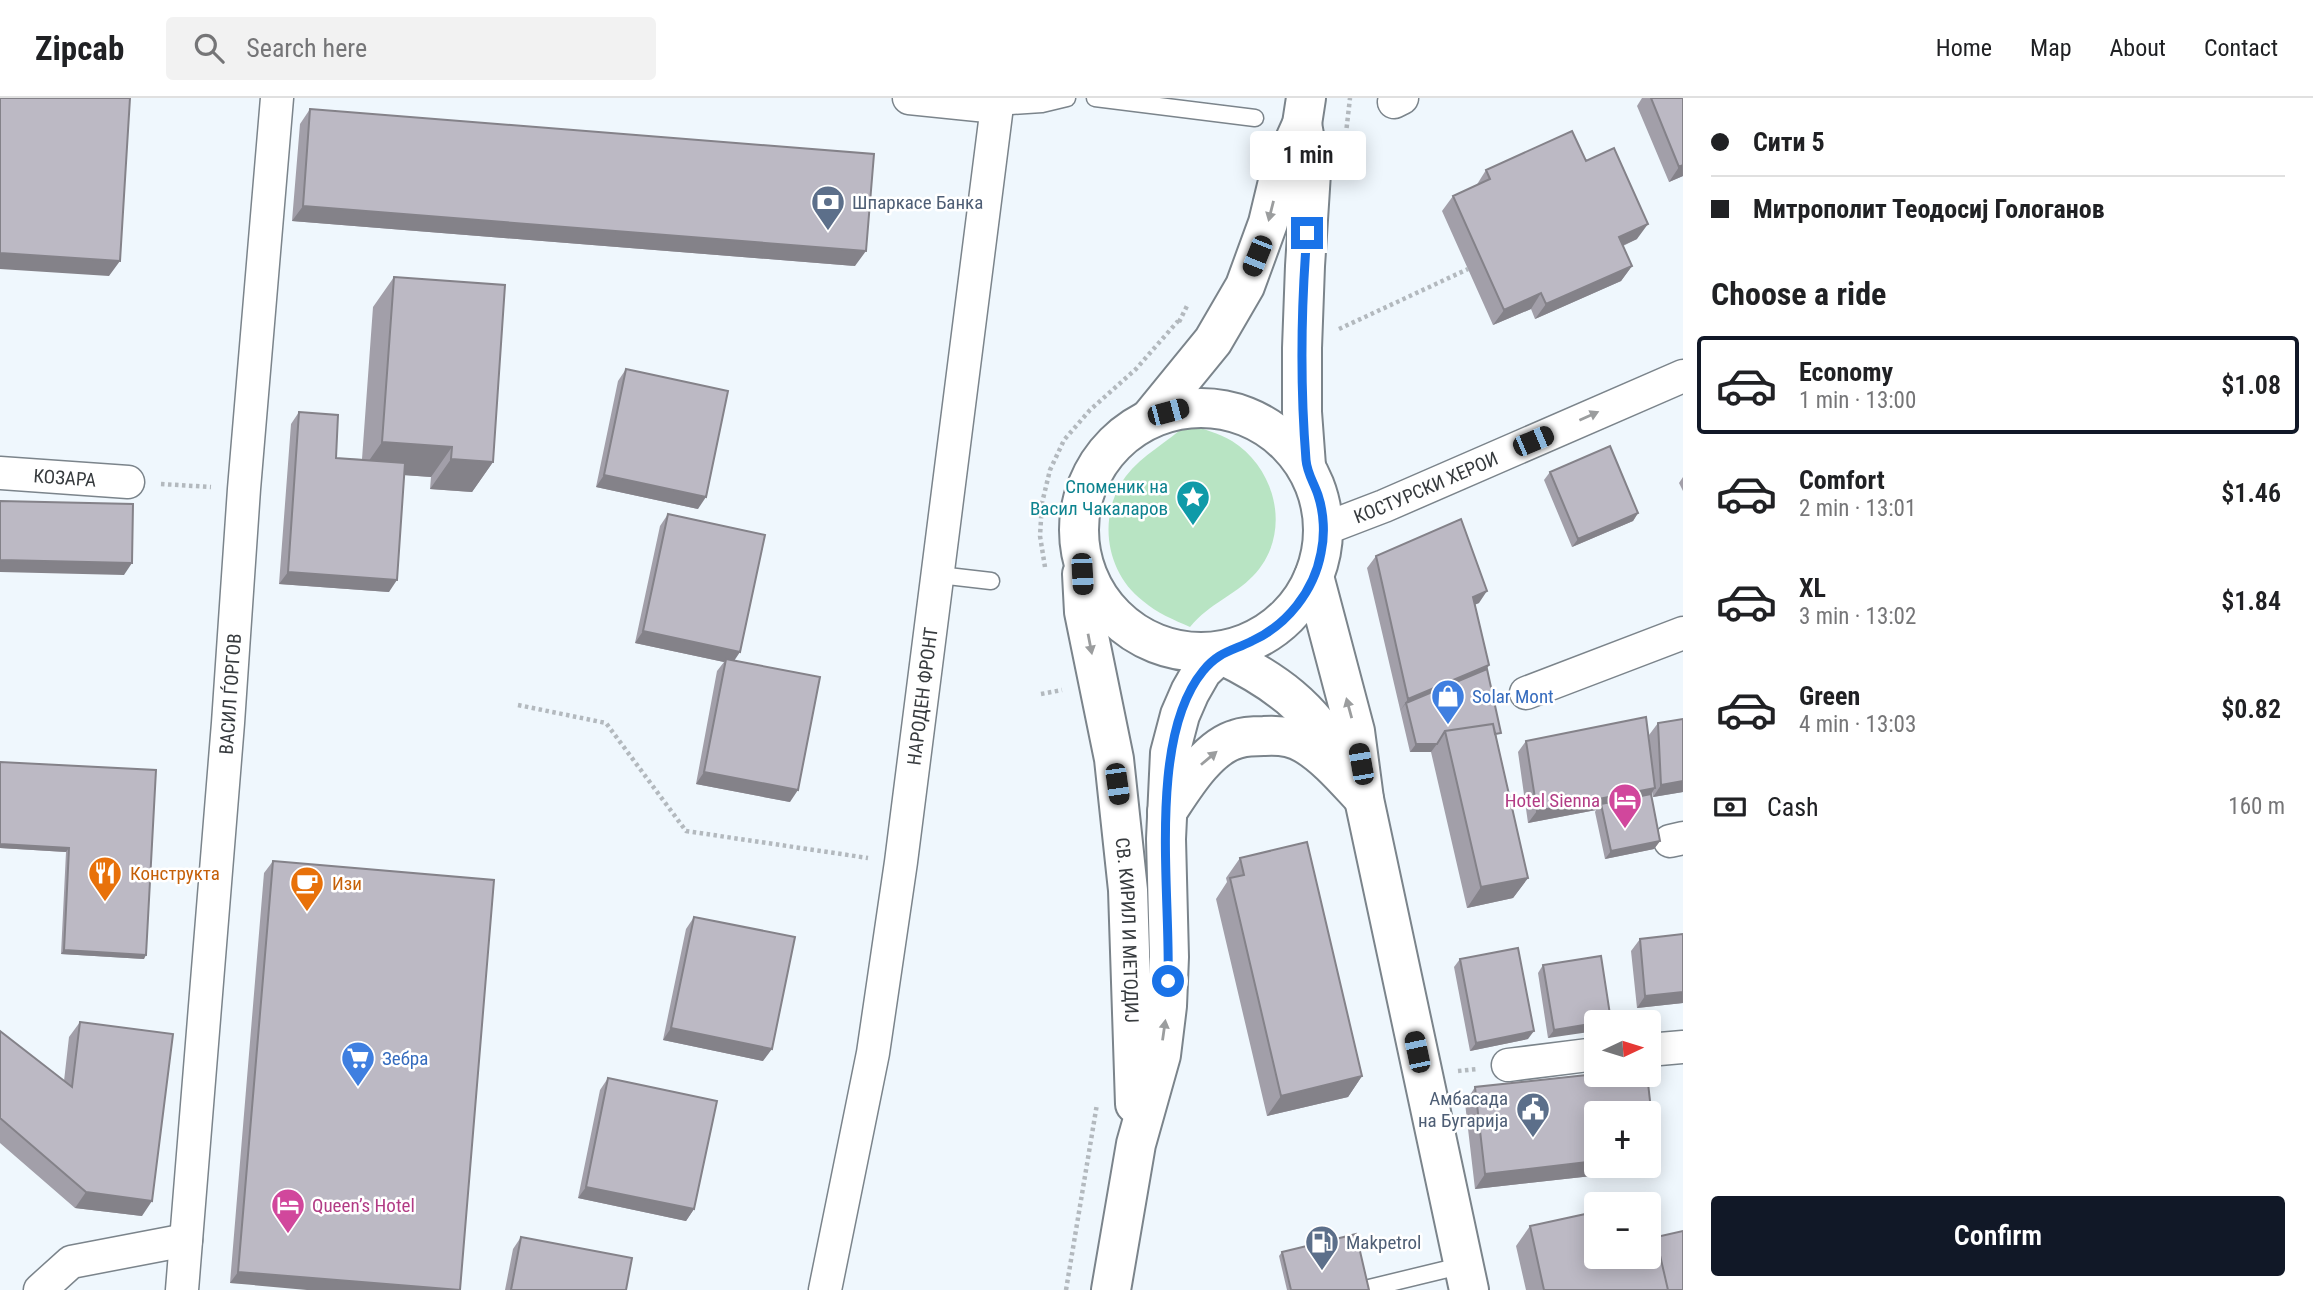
<!DOCTYPE html>
<html lang="en">
<head>
<meta charset="utf-8">
<style>
	body { margin:0; font-family:"Roboto Condensed",sans-serif; background:#f2f2f2; color:#202124; height:100vh; display:flex; flex-direction:column; font-size:26px; white-space:nowrap }
	* { box-sizing:border-box; margin:0 }
	p { font-size:23px; color:#757577 }
	.icon { flex:none; width:38px; height:38px; fill:none; stroke:currentColor; stroke-width:2; stroke-linecap:round; stroke-linejoin:round }
	.map { position:relative; flex:1; overflow:hidden }
	.panel { display:flex; flex-direction:column; background:#fff; width:630px }
	.panel>* { flex:none }
	.banner { display:grid; align-content:center; height:154px; padding:0 28px; background:#fff }
	.needle { width:46px; rotate:86deg }
	.fabs { position:absolute; left:1584px; top:912px; display:grid; gap:14px }
	.fabs a { display:grid; place-items:center; width:77px; height:77px; border-radius:7px; background:#fff; box-shadow:0 4px 18px #0003; font-size:35px }
	.end { position:absolute; width:32px; height:32px; margin:-16px; border:9px solid #1a73e8; background:#fff; box-shadow:0 0 0 4px #fff }
	.from { border-radius:50% }
	.bubble { position:absolute; height:49px; border-radius:7px; background:#fff; box-shadow:0 4px 18px #0003; font-size:23px; font-weight:600; line-height:49px; text-align:center }
	.car { position:absolute; width:21px; height:42px; margin:-21px -10px; border-radius:9px; box-shadow:0 0 5px 2px #0007; background:linear-gradient(#222 24%,#8ab4d8 0 40%,#222 0 76%,#8ab4d8 0 86%,#222 0) }
	.banner b { display:flex; align-items:center; gap:24px; height:66px; font-size:26px }
	.banner b+b { border-top:2px solid #e0e0e0 }
	.banner i { width:18px; height:18px; background:#202124 }
	ul { padding:0; list-style:none }
	li { display:flex; align-items:center; gap:21px; height:98px; margin:0 14px 10px; padding:0 14px; border:4px solid transparent; border-radius:7px }
	li div { flex:1 }
	li b { display:block; font-size:26px }
	li em { font-style:normal; font-weight:600 }
	li.on { border-color:#111827 }
	li>.icon { width:63px; height:63px; stroke-width:1.5 }
	h2 { padding:0 28px; font-size:32px; line-height:84px }
	.pay { display:flex; align-items:center; gap:18px; height:77px; padding:0 28px; font-size:26px }
	.pay p { margin-inline-start:auto }
	.action { display:flex; gap:14px; margin-top:auto; padding:14px 28px }
	.action a { flex:1; height:80px; border-radius:7px; background:#111827; color:#fff; font-size:28px; font-weight:600; line-height:80px; text-align:center }
	header { display:flex; align-items:center; gap:42px; box-sizing:border-box; height:98px; padding:0 35px; background:#fff; border-bottom:2px solid #e0e0e0 }
	header strong { font-size:33px }
	nav { display:flex; gap:38px; margin-inline-start:auto; font-size:24px }
	.search { width:490px; height:63px; background:#f2f2f2; display:flex; align-items:center; gap:18px; box-sizing:border-box; padding:0 24px; border-radius:7px; color:#757577; font-size:26px }
	main { display:flex; flex:1; min-height:0 }
	.map>svg:first-child { display:block }
	.grass { fill:#b8e4c3 }
	.lines { fill:none; stroke-linecap:round; stroke-linejoin:round }
	.service-casing { stroke:#7b848b; stroke-width:19 }
	.minor-casing { stroke:#7b848b; stroke-width:35 }
	.tertiary-casing { stroke:#7b848b; stroke-width:42 }
	.path { stroke:#b3b9be; stroke-width:4.5; stroke-dasharray:3.5 3.5; stroke-linecap:butt }
	.service { stroke:#fff; stroke-width:16 }
	.minor { stroke:#fff; stroke-width:32 }
	.tertiary { stroke:#fff; stroke-width:38 }
	.wall { fill:#a29fa9 }
	.shaded-wall { fill:#848289 }
	.building { fill:#bcb9c4; stroke:#848289; stroke-width:2 }
	.oneway { fill:#9b9d9e }
	.route { stroke:#1a73e8; stroke-width:9 }
	.labels { text-anchor:middle; dominant-baseline:central; stroke-width:5; stroke-linejoin:round; paint-order:stroke }
	.service-label { font-size:19px; fill:#4e5e75; stroke:#fff; text-anchor:start }
	.street-label { font-size:19px; fill:#373b3e; stroke:#fff }
	.culture-label { font-size:19px; fill:#0d838f; stroke:#fff; text-anchor:end }
	.shop-label { font-size:19px; fill:#366cbe; stroke:#fff; text-anchor:start }
	.hotel-label { font-size:19px; fill:#b23c85; stroke:#fff; text-anchor:end }
	.food-label { font-size:19px; fill:#c56008; stroke:#fff; text-anchor:start }
</style>
</head>
<body>
<header>
<strong>Zipcab</strong>
<div class="search"><svg class="icon" aria-label="search" viewBox="0 0 24 24"><circle cx="10" cy="10" r="6"/><path d="M15 15l6 6"/></svg>Search here</div>
<nav><a>Home</a><a>Map</a><a>About</a><a>Contact</a></nav>
</header>
<main>
<div class="map">
<svg width="1683" height="1192" viewBox="0 0 1683 1192">
	<rect width="100%" height="100%" fill="#eff7fd"/>
	<path class="grass" d="M1187,326C1203,331 1219,335 1232,343C1278,372 1292,438 1253,478C1234,498 1210,505 1190,529C1174,522 1157,515 1143,503C1105,474 1097,417 1126,378C1142,357 1168,344 1187,326Z"/>
	<g class="lines">
		<g class="service-casing">
			<path id="service" d="M1095,0L1255,20
				M997,9L1042,6L1067,0
				M939,477L991,483
				M1365,1191L1464,1167"/>
		</g>
		<g class="minor-casing">
			<g id="minor">
				<path d="M909,0L997,9"/>
				<path d="M1394,4L1402,0"/>
				<path id="s1" d="M0,375L128,384"/>
				<path id="s2" d="M1324,431L1384,408L1683,278"/>
				<path d="M1526,595L1683,535"/>
				<path d="M1670,743L1683,740"/>
				<path d="M1648,952L1683,949"/>
				<path d="M1508,967L1596,956"/>
				<path d="M40,1192L71,1164L186,1142"/>
				<path id="s3" d="M182,1192L228,625L244,391L277,0"/>
				<path id="s4" d="M825,1192L873,955L901,764L998,0"/>
			</g>
		</g>
		<g class="tertiary-casing">
			<g id="tertiary">
				<path d="M1302,26L1311,75L1305,168L1302,250V314L1306,368"/>
				<circle cx="1201" cy="432" r="122"/>
				<path d="M1151,319L1213,243L1245,188L1268,125L1280,75L1302,26L1306,0"/>
				<path id="s5" d="M1082,476L1084,514L1114,661L1128,792L1135,1006"/>
				<path d="M1314,478L1355,633L1364,701L1469,1192"/>
				<path d="M1220,556C1274,582 1312,609 1342,663"/>
				<path d="M1167,714C1183,690 1207,649 1237,641C1245,638 1255,638 1264,638C1278,637 1292,638 1305,646C1328,660 1346,682 1364,701"/>
				<path d="M1111,1192L1136,1046L1161,957L1167,908L1169,859L1166,741L1170,655L1180,617L1190,594L1202,573L1220,556"/>
			</g>
		</g>
		<path class="path" d="M1345,44L1350,0
			M1179,224L1187,208
			M1339,231L1468,171
			M161,386L211,389
			M1045,469L1040,438L1042,405L1050,372L1064,342L1090,312L1136,271L1178,223
			M1041,596L1062,592
			M518,607L606,625L686,733L868,760
			M1458,973L1477,971
			M1066,1192L1097,1006"/>
		<use href="#service" class="service"/>
		<use href="#minor" class="minor"/>
		<use href="#tertiary" class="tertiary"/>
	</g>
	<path class="wall" d="M1642,0H1683V78L1669,84L1637,8Z
		M310,11L855,168L292,123L300,26Z
		M1586,63L1637,141L1623,148L1632,168L1621,183L1535,221L1531,211L1493,227L1442,113L1453,98L1476,88L1486,72Z
		M394,179L493,364L472,394L430,391L431,379L404,377L389,494L279,486L291,326L299,314L336,360L362,361L373,209Z
		M626,271L698,411L596,389L618,283Z
		M1550,374L1638,415L1633,423L1572,449L1544,382Z
		M1683,379V393L1679,385Z
		M668,416L734,562L790,704L696,686L717,573L724,564L635,545L660,428Z
		M1376,458L1479,505L1475,506L1489,567L1487,571L1497,642L1528,780L1513,800L1467,810L1431,654H1410L1367,470Z
		M1683,621V694L1653,699L1652,694L1651,696L1660,743L1654,751L1605,761L1595,714L1596,712L1528,725L1518,654L1526,643L1650,653L1649,637L1658,625Z
		M0,664L156,672L144,861L61,856L66,754L0,750Z
		M1240,760L1362,978L1348,999L1267,1018L1216,801L1227,784L1226,780Z
		M273,763L460,1192L230,1185L264,775Z
		M694,819L763,963L663,942L686,831Z
		M1640,841L1683,905L1637,910L1631,853Z
		M1460,861L1528,941L1470,953L1454,869Z
		M1543,867L1611,923L1610,924H1596L1548,940L1538,875Z
		M80,924L142,1118L75,1110L0,1045V933L64,983L69,939Z
		M608,980L694,1111L686,1123L578,1100L600,992Z
		M1475,989L1646,1072L1475,1091L1465,1005Z
		M1530,1128L1602,1166L1648,1158V1145L1652,1140L1683,1192H1526L1516,1148Z
		M521,1139L626,1192H505L513,1151Z
		M1282,1154L1369,1192H1287L1279,1158Z"/>
	<path class="shaded-wall" d="M1683,67V78L1669,84L1679,69Z
		M303,108L866,153L855,168L292,123Z
		M1648,126L1637,141L1608,154L1619,139Z
		M0,155L120,163L109,178L0,171Z
		M1632,168L1621,183L1535,221L1546,206Z
		M1541,195L1531,211L1493,227L1504,212Z
		M382,344L452,349L431,379L361,374Z
		M451,361L493,364L472,394L430,391Z
		M604,377L706,399L698,411L596,389Z
		M1638,415L1633,423L1572,449L1578,441Z
		M0,462L132,465L124,477L0,474Z
		M288,474L397,482L389,494L279,486Z
		M1487,493L1479,505L1465,511L1473,499Z
		M643,533L740,554L732,566L726,561L724,564L635,545Z
		M1489,567L1481,579L1406,605L1400,613L1408,601Z
		M1416,646H1437L1431,654H1410Z
		M704,674L798,692L790,704L696,686Z
		M1683,683V694L1653,699L1661,687Z
		M1655,690L1647,702L1601,706L1596,712L1528,725L1537,713Z
		M1660,743L1654,751L1605,761L1611,753Z
		M0,746L69,750L66,754L0,750Z
		M1528,780L1513,800L1467,810L1481,789Z
		M64,852L146,857L144,861L61,856Z
		M1683,894V905L1637,910L1645,898Z
		M1596,925V933L1548,940L1554,932Z
		M671,930L772,951L763,963L663,942Z
		M1534,933L1528,941L1470,953L1476,945Z
		M1362,978L1348,999L1267,1018L1281,998Z
		M1648,1057H1656L1646,1072L1475,1091L1485,1076L1596,1063V1068H1648Z
		M586,1089L694,1111L686,1123L578,1100Z
		M86,1094L152,1103L142,1118L75,1110Z
		M238,1174L456,1192H307L230,1185Z"/>
	<path class="building" d="M0,0H130L120,163L0,155Z
		M1651,0H1683V67L1679,69Z
		M310,11L874,56L866,153L303,108Z
		M1572,33L1586,63L1614,50L1648,126L1619,139L1632,168L1546,206L1541,195L1504,212L1453,98L1490,81L1486,72Z
		M394,179L505,187L493,364L451,361L452,349L382,344Z
		M626,271L728,293L706,399L604,377Z
		M299,314L338,317L336,360L405,365L397,482L288,474Z
		M1610,348L1638,415L1578,441L1550,374Z
		M0,403L133,406L132,465L0,462Z
		M668,416L765,437L740,554L643,533Z
		M1461,421L1487,493L1473,499L1489,567L1408,601L1376,458Z
		M726,561L820,579L798,692L704,674Z
		M1487,571L1501,635L1495,636L1493,626L1445,633L1437,646H1416L1406,605Z
		M1646,619L1655,690L1537,713L1526,643Z
		M1683,621V683L1661,687L1658,625Z
		M1493,626L1528,780L1481,789L1445,633Z
		M0,664L156,672L146,857L64,852L69,750L0,746Z
		M1651,696L1660,743L1611,753L1601,706Z
		M1307,744L1362,978L1281,998L1230,780L1244,777L1240,760Z
		M273,763L494,782L460,1192L238,1174Z
		M694,819L795,839L772,951L671,930Z
		M1683,836V894L1645,898L1640,841Z
		M1518,850L1534,933L1476,945L1460,861Z
		M1601,858L1611,923L1596,924V925L1554,932L1543,867Z
		M80,924L173,936L152,1103L86,1094L0,1020V933L72,989Z
		M1596,976H1647L1656,1057H1648V1015H1596V1063L1485,1076L1475,989Z
		M608,980L717,1003L694,1111L586,1089Z
		M1590,1115L1596,1142V1158H1600L1602,1166L1636,1158H1648V1156L1659,1153L1668,1192H1544L1530,1128Z
		M1683,1133V1192H1668L1659,1153L1655,1154L1652,1140Z
		M1356,1136L1369,1192H1291L1282,1154Z
		M521,1139L632,1160L626,1192H511Z"/>
	<defs><path id="oneway-solid" d="M-6-.8H1V-3.2L6.5 0L1 3.2V.8H-6Z" transform="scale(1.75)"/></defs>
	<g class="oneway">
		<use href="#oneway-solid" transform="translate(1271 113) rotate(104)"/>
		<use href="#oneway-solid" transform="translate(1589 318) rotate(-24)"/>
		<use href="#oneway-solid" transform="translate(1090 546) rotate(79)"/>
		<use href="#oneway-solid" transform="translate(1349 610) rotate(-105)"/>
		<use href="#oneway-solid" transform="translate(1209 660) rotate(-40)"/>
		<use href="#oneway-solid" transform="translate(1164 932) rotate(-82)"/>
	</g>
	<g class="lines">
		<path class="route" d="M1168,883C1171,798 1147,641 1203,573C1218,554 1232,553 1252,543C1287,527 1314,493 1321,455C1325,437 1324,415 1318,397C1314,385 1307,375 1306,362C1300,287 1301,210 1307,135"/>
	</g>
	<defs>
		<g id="bank-pin" transform="scale(1.75)"><path d="M0 17L-7.5 6A9.5 9.5 0 1 1 7.5 6Z" fill="#5c6f8a" stroke="#fff"/><path d="M-6-4H6V4H-6ZM0-2.3a2.3 2.3 0 1 0 0 4.6a2.3 2.3 0 1 0 0-4.6Z" fill="#fff"/></g>
		<g id="sight-pin" transform="scale(1.75)"><path d="M0 17L-7.5 6A9.5 9.5 0 1 1 7.5 6Z" fill="#0f9aa8" stroke="#fff"/><path d="M0-6L1.8-2.2L6-1.7L2.9 1.2L3.7 5.4L0 3.3L-3.7 5.4L-2.9 1.2L-6-1.7L-1.8-2.2Z" fill="#fff"/></g>
		<g id="shop-pin" transform="scale(1.75)"><path d="M0 17L-7.5 6A9.5 9.5 0 1 1 7.5 6Z" fill="#3f7fe0" stroke="#fff"/><path d="M-5-2.5h2.3a2.7 3.5 0 0 1 5.4 0H5L5.5 6h-11ZM-1.5-2.5h3a1.5 2.3 0 0 0-3 0Z" fill="#fff"/></g>
		<g id="hotel-pin" transform="scale(1.75)"><path d="M0 17L-7.5 6A9.5 9.5 0 1 1 7.5 6Z" fill="#d1479c" stroke="#fff"/><path d="M-6-4.5h1.5V1H6V5H4.5V3h-9V5H-6ZM-4 0a1.8 1.8 0 1 1 3.6 0ZM.5 0V-2.5h3Q6-2.5 6 0Z" fill="#fff"/></g>
		<g id="restaurant-pin" transform="scale(1.75)"><path d="M0 17L-7.5 6A9.5 9.5 0 1 1 7.5 6Z" fill="#e8710a" stroke="#fff"/><path d="M-5-6h1v4h1v-4h1v4h1v-4h1v5L-1.5 .5V6h-2V.5L-5-1ZM5-6V6H3V1.5H1.5Q1.5-4 5-6Z" fill="#fff"/></g>
		<g id="cafe-pin" transform="scale(1.75)"><path d="M0 17L-7.5 6A9.5 9.5 0 1 1 7.5 6Z" fill="#e8710a" stroke="#fff"/><path d="M-5.5-4.5H6V0H3Q3 3.5 0 3.5H-2.5Q-5.5 3.5-5.5 0ZM3-3.2v2h1.7v-2ZM-6 4.5H4V6H-6Z" fill="#fff"/></g>
		<g id="supermarket-pin" transform="scale(1.75)"><path d="M0 17L-7.5 6A9.5 9.5 0 1 1 7.5 6Z" fill="#3f7fe0" stroke="#fff"/><path d="M-6-5.5h2.5l.6 2H6L4.5 2H-2.5L-4.4-4H-6ZM-1.5 3.2a1.3 1.3 0 1 0 .1 0ZM3 3.2a1.3 1.3 0 1 0 .1 0Z" fill="#fff"/></g>
		<g id="civic-pin" transform="scale(1.75)"><path d="M0 17L-7.5 6A9.5 9.5 0 1 1 7.5 6Z" fill="#5c6f8a" stroke="#fff"/><path d="M-.6-6.5H3V-4.5H.6V-3L4-1V1h2V6H-6V1h2V-1L-.6-3ZM-1.2 2.5V6h2.4V2.5Z" fill="#fff"/></g>
		<g id="fuel-pin" transform="scale(1.75)"><path d="M0 17L-7.5 6A9.5 9.5 0 1 1 7.5 6Z" fill="#5c6f8a" stroke="#fff"/><path d="M-5.5-6h7V0h2V4h1.3V-2.5L3-4.5l.8-.8L6-3V5H2.5V1h-1V6h-7ZM-4.2-4.7v3.2H.2V-4.7Z" fill="#fff"/></g>
	</defs>
	<g fill-rule="evenodd">
		<use href="#bank-pin" x="828" y="104"/>
		<use href="#sight-pin" x="1193" y="399"/>
		<use href="#shop-pin" x="1448" y="598"/>
		<use href="#hotel-pin" x="1625" y="702"/>
		<use href="#restaurant-pin" x="105" y="775"/>
		<use href="#cafe-pin" x="307" y="785"/>
		<use href="#supermarket-pin" x="358" y="960"/>
		<use href="#civic-pin" x="1533" y="1011"/>
		<use href="#hotel-pin" x="288" y="1107"/>
		<use href="#fuel-pin" x="1322" y="1144"/>
	</g>
	<g class="labels">
		<g class="service-label">
			<text x="852" y="104">Шпаркасе Банка</text>
			<text x="1508" y="1000" text-anchor="end">Амбасада<tspan x="1508" dy="22">на Бугарија</tspan></text>
			<text x="1346" y="1144">Makpetrol</text>
		</g>
		<g class="street-label">
			<text stroke="none"><textPath href="#s1" startOffset="65">КОЗАРА</textPath></text>
			<text stroke="none"><textPath href="#s2" startOffset="110">КОСТУРСКИ ХЕРОИ</textPath></text>
			<text stroke="none"><textPath href="#s3" startOffset="598">ВАСИЛ ЃОРГОВ</textPath></text>
			<text stroke="none"><textPath href="#s4" startOffset="602">НАРОДЕН ФРОНТ</textPath></text>
			<text stroke="none"><textPath href="#s5" startOffset="360">СВ. КИРИЛ И МЕТОДИЈ</textPath></text>
		</g>
		<g class="culture-label">
			<text x="1168" y="388">Споменик на<tspan x="1168" dy="22">Васил Чакаларов</tspan></text>
		</g>
		<g class="shop-label">
			<text x="1472" y="598">Solar Mont</text>
			<text x="382" y="960">Зебра</text>
		</g>
		<g class="hotel-label">
			<text x="1600" y="702">Hotel Sienna</text>
			<text x="312" y="1107" text-anchor="start">Queen’s Hotel</text>
		</g>
		<g class="food-label">
			<text x="130" y="775">Конструкта</text>
			<text x="332" y="785">Изи</text>
		</g>
	</g>
</svg>
<div class="fabs">
<a><svg class="needle" viewBox="-14 -14 28 28"><path d="M0-13l5 13h-10z" fill="#e53935"/><path d="M0 13l5-13h-10z" fill="#757577"/></svg></a>
<a>+</a>
<a>−</a>
</div>
<i class="end from" style="left:1168px;top:883px"></i>
<i class="end" style="left:1307px;top:135px"></i>
<div class="bubble" style="left:1250px;top:33px;width:116px">1 min</div>
<i class="car" style="left:1257px;top:158px;rotate:202deg"></i>
<i class="car" style="left:1168px;top:314px;rotate:75deg"></i>
<i class="car" style="left:1533px;top:343px;rotate:67deg"></i>
<i class="car" style="left:1082px;top:476px;rotate:177deg"></i>
<i class="car" style="left:1361px;top:666px;rotate:350deg"></i>
<i class="car" style="left:1117px;top:686px;rotate:172deg"></i>
<i class="car" style="left:1417px;top:954px;rotate:348deg"></i>
</div>
<section class="panel">
<div class="banner">
<b><i class="from"></i>Сити 5</b>
<b><i></i>Митрополит Теодосиј Гологанов</b>
</div>
<h2>Choose a ride</h2>
<ul>
<li class="on"><svg class="icon" aria-label="car" viewBox="0 0 24 24"><path d="M5 17H2v-5l4-1 3-4h7l3 4 3 1v5h-3M9 17h6M6 11h13"/><circle cx="7" cy="17" r="2"/><circle cx="17" cy="17" r="2"/></svg><div><b>Economy</b><p>1 min · 13:00</p></div><em>$1.08</em></li>
<li><svg class="icon" aria-label="car" viewBox="0 0 24 24"><path d="M5 17H2v-5l4-1 3-4h7l3 4 3 1v5h-3M9 17h6M6 11h13"/><circle cx="7" cy="17" r="2"/><circle cx="17" cy="17" r="2"/></svg><div><b>Comfort</b><p>2 min · 13:01</p></div><em>$1.46</em></li>
<li><svg class="icon" aria-label="car" viewBox="0 0 24 24"><path d="M5 17H2v-5l4-1 3-4h7l3 4 3 1v5h-3M9 17h6M6 11h13"/><circle cx="7" cy="17" r="2"/><circle cx="17" cy="17" r="2"/></svg><div><b>XL</b><p>3 min · 13:02</p></div><em>$1.84</em></li>
<li><svg class="icon" aria-label="car" viewBox="0 0 24 24"><path d="M5 17H2v-5l4-1 3-4h7l3 4 3 1v5h-3M9 17h6M6 11h13"/><circle cx="7" cy="17" r="2"/><circle cx="17" cy="17" r="2"/></svg><div><b>Green</b><p>4 min · 13:03</p></div><em>$0.82</em></li>
</ul>
<div class="pay"><svg class="icon" aria-label="cash" viewBox="0 0 24 24"><path d="M3 7h18v10H3z"/><circle cx="12" cy="12" r="2"/></svg>Cash<p>160 m</p></div>
<div class="action"><a>Confirm</a></div>
</section>
</main>
</body>
</html>
